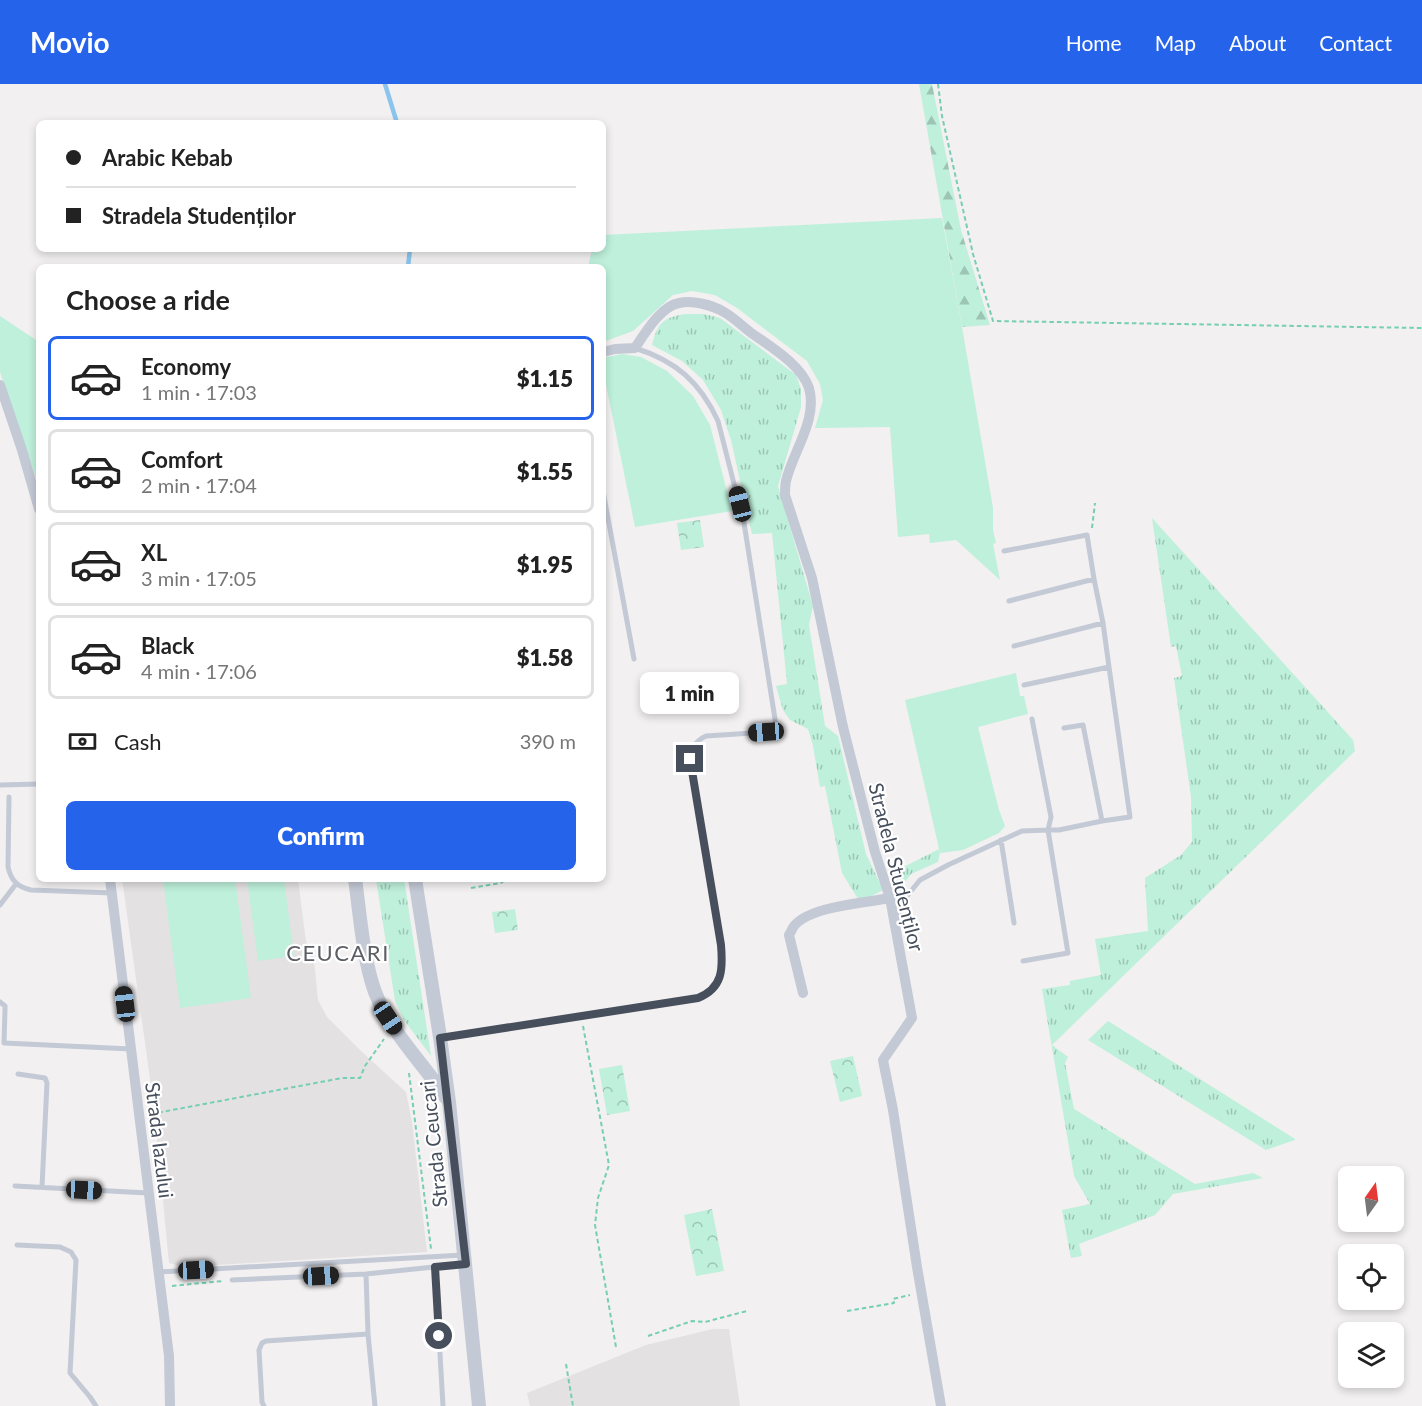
<!DOCTYPE html>
<html lang="en">
<head>
<meta charset="utf-8">
<style>
	body { margin:0; font-family:Lato,sans-serif; background:#f6f6f6; color:#222; height:100vh; display:flex; flex-direction:column; font-size:22px; white-space:nowrap }
	* { box-sizing:border-box; margin:0 }
	p { font-size:20px; color:#767676 }
	.icon { flex:none; width:33px; height:33px; fill:none; stroke:currentColor; stroke-width:2; stroke-linecap:round; stroke-linejoin:round }
	.map { position:relative; flex:1; overflow:hidden }
	.sheet { position:absolute; left:36px; top:180px; width:570px; height:618px; display:flex; flex-direction:column; background:#fff; border-radius:9px; box-shadow:0 3px 9px #0003 }
	.sheet>* { flex:none }
	.hud { position:absolute; left:36px; top:36px; width:570px; height:132px; border-radius:9px; box-shadow:0 3px 9px #0003; display:grid; align-content:center; height:132px; padding:0 30px; background:#fff }
	.needle { width:39px; rotate:14deg }
	.fabs { position:absolute; left:1338px; top:1082px; display:grid; gap:12px }
	.fabs a { display:grid; place-items:center; width:66px; height:66px; border-radius:9px; background:#fff; box-shadow:0 3px 9px #0003; font-size:30px }
	.end { position:absolute; width:27px; height:27px; margin:-14px; border:8px solid #474f5d; background:#fff; box-shadow:0 0 0 3px #fff }
	.from { border-radius:50% }
	.bubble { position:absolute; height:42px; border-radius:9px; background:#fff; box-shadow:0 3px 9px #0003; font-size:20px; font-weight:800; line-height:42px; text-align:center }
	.car { position:absolute; width:18px; height:36px; margin:-18px -9px; border-radius:8px; box-shadow:0 0 4px 2px #0007; background:linear-gradient(#222 24%,#8ab4d8 0 40%,#222 0 76%,#8ab4d8 0 86%,#222 0) }
	.hud b { display:flex; align-items:center; gap:21px; height:57px; font-size:22px }
	.hud b+b { border-top:2px solid #e0e0e0 }
	.hud i { width:15px; height:15px; background:#222 }
	ul { padding:0; list-style:none }
	li { display:flex; align-items:center; gap:18px; height:84px; margin:0 12px 9px; padding:0 18px; border:3px solid #e0e0e0; border-radius:9px }
	li div { flex:1 }
	li b { display:block; font-size:22px }
	li em { font-style:normal; font-weight:800 }
	li.on { border-color:#2563eb }
	li>.icon { width:54px; height:54px; stroke-width:1.5 }
	h2 { padding:0 30px; font-size:27px; line-height:72px }
	.pay { display:flex; align-items:center; gap:15px; height:66px; padding:0 30px; font-size:22px }
	.pay p { margin-inline-start:auto }
	.cta { display:flex; gap:12px; margin-top:auto; padding:12px 30px }
	.cta a { flex:1; height:69px; border-radius:9px; background:#2563eb; color:#fff; font-size:24px; font-weight:800; line-height:69px; text-align:center }
	header { display:flex; align-items:center; gap:36px; box-sizing:border-box; height:84px; padding:0 30px; background:#2563eb; color:#fff }
	header strong { font-size:28px }
	nav { display:flex; gap:33px; margin-inline-start:auto; font-size:21px }
	.map>svg:first-child { display:block }
	.education { fill:#e3e1e2 }
	.grass { fill:url(#grass-tufts) }
	.forest { fill:url(#forest-firs) }
	.park { fill:url(#park-crowns) }
	.garden { fill:#bef0db }
	.lines { fill:none; stroke-linecap:round; stroke-linejoin:round }
	.stream { stroke:#8bc5ed; stroke-width:4.5 }
	.path { stroke:#76ceb4; stroke-width:2; stroke-dasharray:4.5 3; stroke-linecap:butt }
	.service { stroke:#c3c9d5; stroke-width:5 }
	.minor { stroke:#c3c9d5; stroke-width:10 }
	.tertiary { stroke:#c3c9d5; stroke-width:14 }
	.route { stroke:#474f5d; stroke-width:8 }
	.labels { text-anchor:middle; dominant-baseline:central; stroke-width:4.5; stroke-linejoin:round; paint-order:stroke }
	.street-label { font-size:20px; fill:#474f5d; stroke:#fff }
	.quarter-label { font-size:22px; letter-spacing:1.5px; fill:#5c5e65; stroke:#fff }
</style>
</head>
<body>
<header>
<strong>Movio</strong>
<nav><a>Home</a><a>Map</a><a>About</a><a>Contact</a></nav>
</header>
<div class="map">
<svg width="1422" height="1322" viewBox="0 0 1422 1322">
	<defs>
		<pattern id="grass-tufts" width="24" height="20" patternUnits="userSpaceOnUse" patternTransform="scale(1.5)"><rect width="24" height="20" fill="#bef0db"/><path d="M3 7l-1-3M5 7V3M7 7l1-3M15 17l-1-3M17 17v-4M19 17l1-3" fill="none" stroke="#9cc5b5"/></pattern>
		<pattern id="forest-firs" width="22" height="20" patternUnits="userSpaceOnUse" patternTransform="scale(1.5)"><rect width="22" height="20" fill="#bef0db"/><path d="M5 1l3.5 6h-7zM16 11l3.5 6h-7z" fill="#9cc5b5"/></pattern>
		<pattern id="park-crowns" width="20" height="18" patternUnits="userSpaceOnUse" patternTransform="scale(1.5)"><rect width="20" height="18" fill="#bef0db"/><path d="M2 6a3 3 0 1 1 6 0M12 15a3 3 0 1 1 6 0" fill="none" stroke="#9cc5b5"/></pattern>
	</defs>
	<rect width="100%" height="100%" fill="#f2f0f0"/>
	<path class="education" d="M122,795H298L306,858L313,867L318,916L327,933L363,969L406,1008L412,1038L427,1168L185,1183L169,1179L154,1023Z
		M713,1245H729L740,1322H530L527,1309L646,1261Z"/>
	<path class="grass" d="M685,230H704L720,234L796,291L801,305V323L778,402L813,522L809,541L825,642L838,652L866,770L883,806L860,818L842,789L825,702L820,703L813,662L808,645L790,636L783,626L776,602L787,600L772,449L752,450L731,356L721,326L703,296L682,277L652,261C658,239 662,234 685,230Z
		M1152,434L1353,656L1355,667L1052,961L1068,973L1065,979L1074,1025L1195,1100L1253,1089L1263,1094L1173,1110L1155,1131L1079,1160L1082,1172L1071,1174L1062,1126L1090,1120L1074,1092L1042,905L1070,901V897L1101,891L1095,855L1148,847L1145,794L1181,771L1192,758L1191,713L1174,594L1182,592L1176,562L1171,563Z
		M939,765L940,769L938,778L911,790L896,810L890,790Z
		M376,795H404L431,972L404,936L395,917Z
		M1108,937L1295,1055V1056L1266,1066L1088,956Z"/>
	<path class="forest" d="M919,0H932L961,146L990,241L962,243Z"/>
	<path class="park" d="M700,436L704,463L681,466L677,439Z
		M515,825L518,846L495,849L492,828Z
		M853,972L862,1012L840,1018L830,977Z
		M622,981L630,1027L607,1031L599,985Z
		M712,1125L724,1187L696,1192L684,1131Z"/>
	<path class="garden" d="M942,134L962,243L993,424V446L996,459L993,460L1000,496L956,456L930,459L929,450L898,453L890,343L815,344L823,316L820,300L807,277L737,224L715,211L692,207L673,211L633,247L603,258V183H588L592,165H603V151Z
		M0,232L39,258V296L37,304L39,318V403L0,288Z
		M622,270L641,273L667,287L693,312L710,341L732,427L635,443L603,286V274Z
		M1016,589L1020,612H1024L1028,630L978,643L999,726L1005,742L999,749L963,766L940,769L905,616Z
		M163,795H235L251,914L180,924Z
		M247,795H284L294,872L258,877Z"/>
	<g class="lines">
		<path class="stream" d="M385,0L397,39
			M408,183L410,165"/>
		<path class="path" d="M938,0L942,32L973,170L993,237L1422,244
			M1092,444L1095,419
			M471,804L501,799L507,795
			M583,942L609,1081L598,1114L595,1141L616,1263
			M409,989L431,1165
			M151,1030L342,994H360L365,982L384,955
			M172,1202L223,1197
			M847,1227L894,1219L893,1215L910,1211
			M648,1252L692,1237L705,1238L747,1227
			M566,1280L573,1322"/>
		<path class="service" d="M603,407L634,575
			M1004,467L1087,451L1094,495
			M1009,517L1094,495L1103,539
			M1014,562L1103,539L1109,583
			M1024,601L1109,583L1130,733L1102,737
			M1032,635L1051,733L1048,746H1059L1102,737L1083,641L1064,644
			M0,701L39,700
			M9,713L8,783C11,796 17,803 31,806L112,809
			M1001,756L1014,839
			M0,821L16,800
			M896,837L907,812L920,796L948,781L1022,747L1048,746L1068,869L1023,877
			M0,918L5,922V925L4,959L131,965
			M442,953L698,914C723,904 723,885 721,861L690,675C692,664 695,657 706,652L766,648L775,646V635L744,439L718,337C700,298 676,277 635,264
			M18,990L45,994L47,999L42,1103
			M15,1102L148,1109
			M17,1161L60,1163L71,1168L76,1176L70,1289L90,1313L96,1322
			M435,1183L443,1322
			M159,1188L463,1171
			M366,1190L368,1250L375,1322
			M232,1196L366,1190L463,1180
			M264,1322L262,1318L259,1266L262,1259L266,1257L368,1250"/>
		<path class="minor" d="M603,268L615,265L635,264C645,249 661,222 679,219C693,216 712,221 724,228C733,233 741,241 750,248C769,262 801,280 809,304C818,336 793,367 786,397C785,402 785,407 785,411L812,494L843,643L875,768L890,814L912,934L883,976L893,1026L917,1183L941,1322
			M0,301L22,366L39,425
			M110,795L169,1272L170,1322
			M803,909L789,851C791,848 792,845 794,842C810,822 865,819 890,814"/>
		<path class="tertiary" d="M355,795C360,830 363,875 375,908C390,948 424,980 447,1015
			M415,795L440,953L449,1018L479,1322"/>
	</g>
	<g class="lines">
		<path class="route" d="M439,1252L435,1183L466,1180L440,954L698,914C723,904 723,885 721,861L690,675"/>
	</g>
	<g class="labels">
		<g class="street-label">
			<text transform="translate(897 783) rotate(76)">Stradela Studenților</text>
			<text transform="translate(160 1056) rotate(83)">Strada Iazului</text>
			<text transform="translate(433 1060) rotate(-96)">Strada Ceucari</text>
		</g>
		<g class="quarter-label">
			<text x="338" y="868">CEUCARI</text>
		</g>
	</g>
</svg>
<div class="fabs">
<a><svg class="needle" viewBox="-14 -14 28 28"><path d="M0-13l5 13h-10z" fill="#e53935"/><path d="M0 13l5-13h-10z" fill="#767676"/></svg></a>
<a><svg class="icon" aria-label="locate" viewBox="0 0 24 24"><circle cx="12" cy="12" r="6"/><path d="M12 2v4M12 18v4M2 12h4M18 12h4"/></svg></a>
<a><svg class="icon" aria-label="layers" viewBox="0 0 24 24"><path d="M12 4l9 5-9 5-9-5zM3 14l9 5 9-5"/></svg></a>
</div>
<i class="end from" style="left:439px;top:1252px"></i>
<i class="end" style="left:690px;top:675px"></i>
<div class="bubble" style="left:640px;top:588px;width:99px">1 min</div>
<i class="car" style="left:740px;top:420px;rotate:346deg"></i>
<i class="car" style="left:766px;top:648px;rotate:266deg"></i>
<i class="car" style="left:125px;top:920px;rotate:353deg"></i>
<i class="car" style="left:388px;top:934px;rotate:146deg"></i>
<i class="car" style="left:84px;top:1106px;rotate:93deg"></i>
<i class="car" style="left:196px;top:1186px;rotate:87deg"></i>
<i class="car" style="left:321px;top:1192px;rotate:87deg"></i>
<div class="hud">
<b><i class="from"></i>Arabic Kebab</b>
<b><i></i>Stradela Studenților</b>
</div>
<section class="sheet">
<h2>Choose a ride</h2>
<ul>
<li class="on"><svg class="icon" aria-label="car" viewBox="0 0 24 24"><path d="M5 17H2v-5l4-1 3-4h7l3 4 3 1v5h-3M9 17h6M6 11h13"/><circle cx="7" cy="17" r="2"/><circle cx="17" cy="17" r="2"/></svg><div><b>Economy</b><p>1 min · 17:03</p></div><em>$1.15</em></li>
<li><svg class="icon" aria-label="car" viewBox="0 0 24 24"><path d="M5 17H2v-5l4-1 3-4h7l3 4 3 1v5h-3M9 17h6M6 11h13"/><circle cx="7" cy="17" r="2"/><circle cx="17" cy="17" r="2"/></svg><div><b>Comfort</b><p>2 min · 17:04</p></div><em>$1.55</em></li>
<li><svg class="icon" aria-label="car" viewBox="0 0 24 24"><path d="M5 17H2v-5l4-1 3-4h7l3 4 3 1v5h-3M9 17h6M6 11h13"/><circle cx="7" cy="17" r="2"/><circle cx="17" cy="17" r="2"/></svg><div><b>XL</b><p>3 min · 17:05</p></div><em>$1.95</em></li>
<li><svg class="icon" aria-label="car" viewBox="0 0 24 24"><path d="M5 17H2v-5l4-1 3-4h7l3 4 3 1v5h-3M9 17h6M6 11h13"/><circle cx="7" cy="17" r="2"/><circle cx="17" cy="17" r="2"/></svg><div><b>Black</b><p>4 min · 17:06</p></div><em>$1.58</em></li>
</ul>
<div class="pay"><svg class="icon" aria-label="cash" viewBox="0 0 24 24"><path d="M3 7h18v10H3z"/><circle cx="12" cy="12" r="2"/></svg>Cash<p>390 m</p></div>
<div class="cta"><a>Confirm</a></div>
</section>
</div>
</body>
</html>
